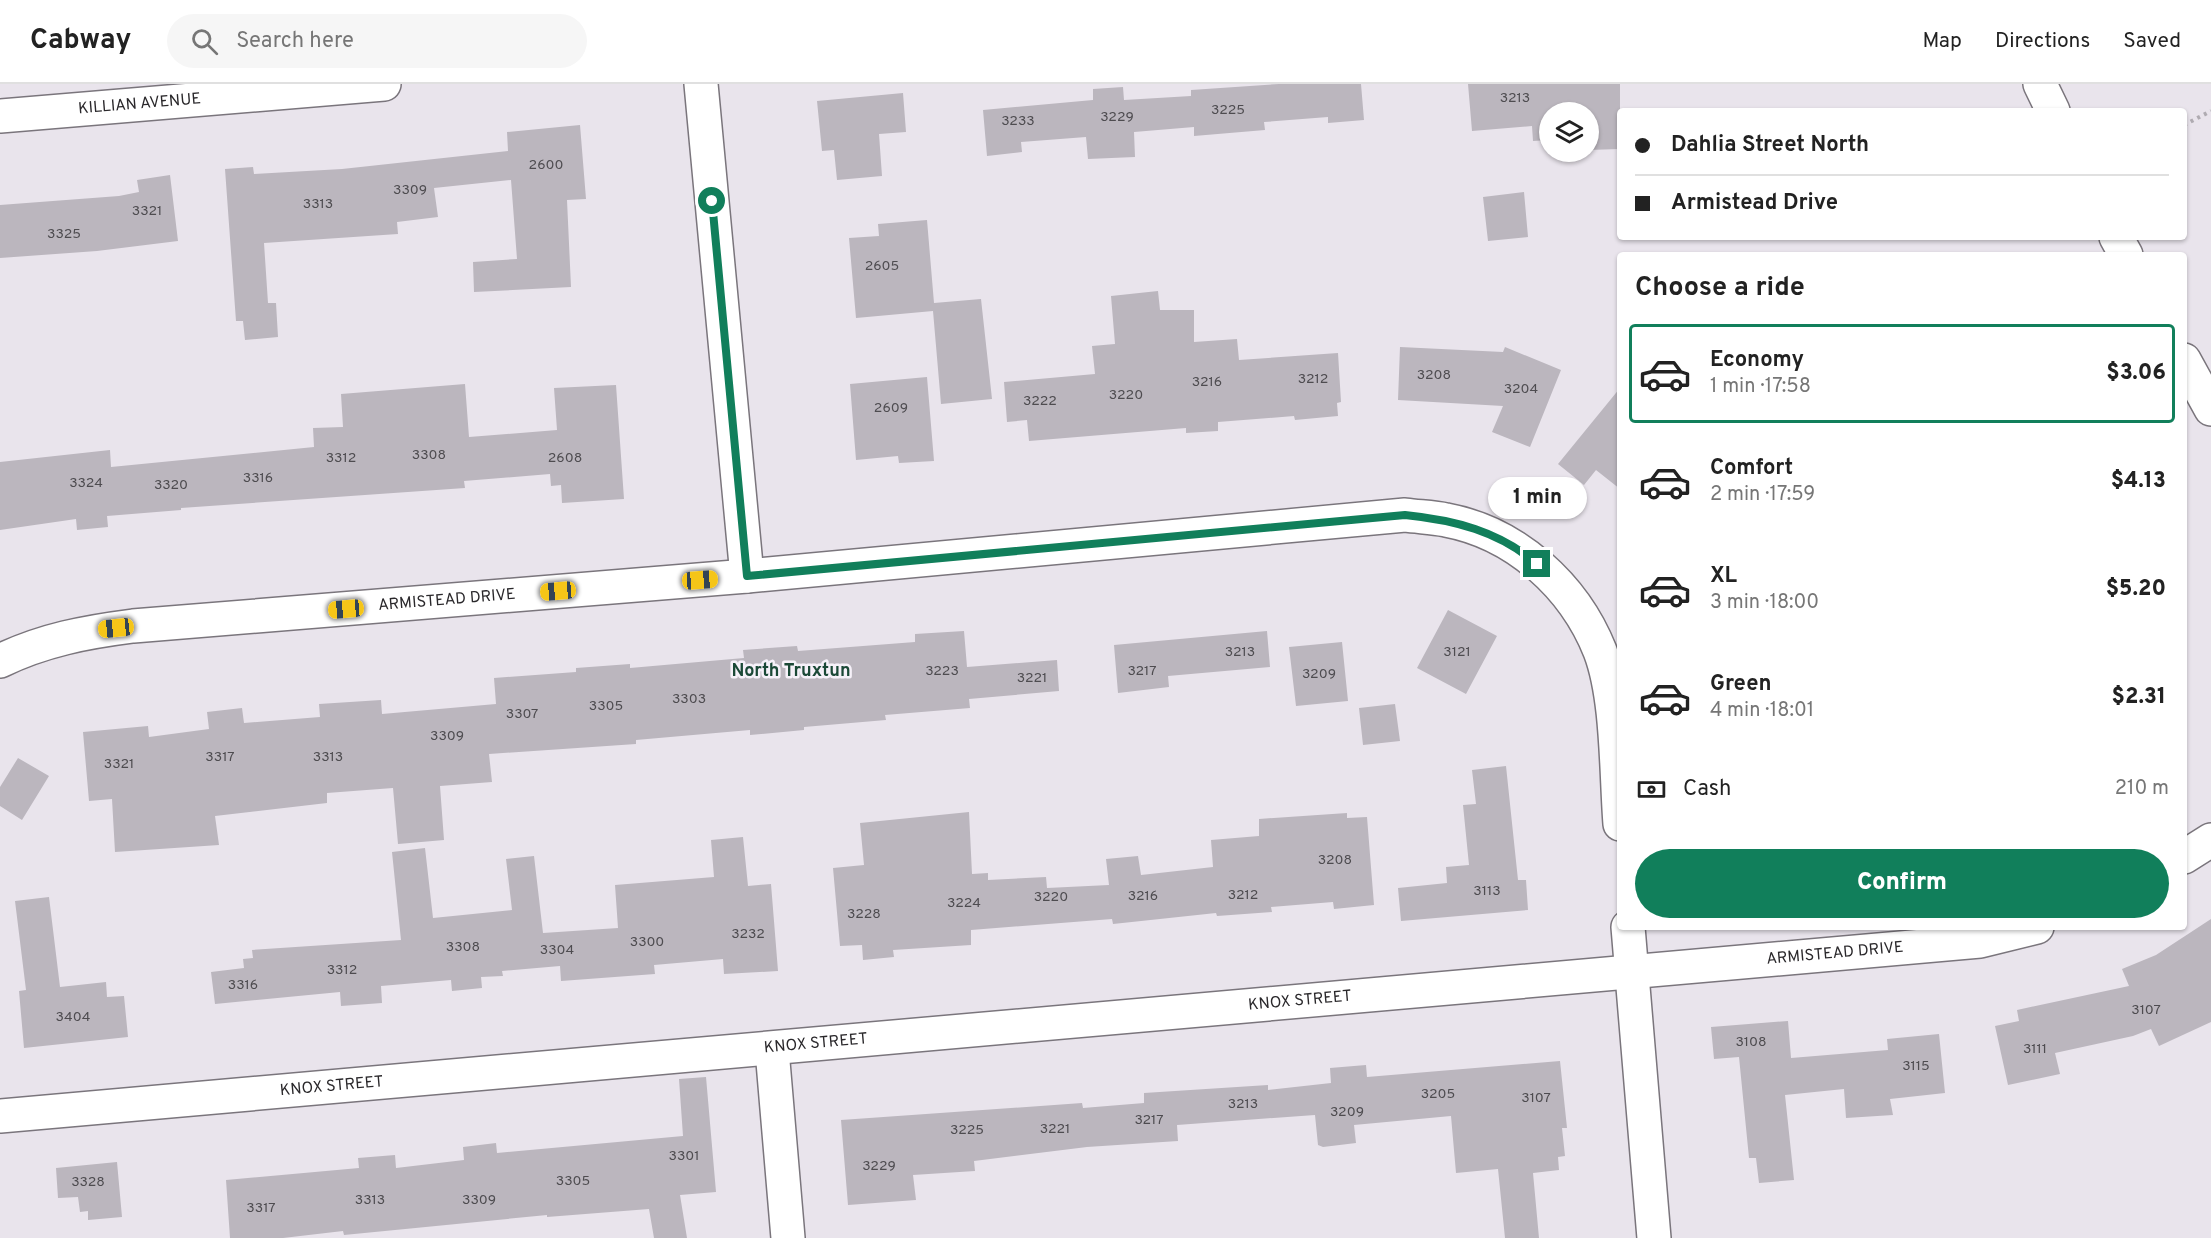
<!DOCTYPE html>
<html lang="en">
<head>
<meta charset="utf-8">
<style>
	body { margin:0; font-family:Overpass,sans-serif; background:#f6f6f6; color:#222; height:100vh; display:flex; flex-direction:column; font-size:22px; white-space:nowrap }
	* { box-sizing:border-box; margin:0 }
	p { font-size:20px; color:#767676 }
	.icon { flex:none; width:33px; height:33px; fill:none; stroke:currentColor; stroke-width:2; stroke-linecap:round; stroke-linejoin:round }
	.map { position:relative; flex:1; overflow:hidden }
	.panel { position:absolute; left:1617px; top:168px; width:570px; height:678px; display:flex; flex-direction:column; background:#fff; border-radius:6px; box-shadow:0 2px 4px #0004 }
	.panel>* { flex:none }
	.banner { position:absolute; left:1617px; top:24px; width:570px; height:132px; border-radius:6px; box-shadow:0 2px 4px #0004; display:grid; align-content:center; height:132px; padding:0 18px; background:#fff }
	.fabs { position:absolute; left:1539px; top:18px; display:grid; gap:12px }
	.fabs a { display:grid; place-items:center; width:60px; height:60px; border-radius:50%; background:#fff; box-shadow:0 2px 4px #0004; font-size:30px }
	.end { position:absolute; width:27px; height:27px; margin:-14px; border:8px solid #117f5b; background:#fff; box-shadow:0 0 0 3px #fff }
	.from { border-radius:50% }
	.bubble { position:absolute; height:42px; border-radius:21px; background:#fff; box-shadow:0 2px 4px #0004; font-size:20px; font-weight:800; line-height:42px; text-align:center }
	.car { position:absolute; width:18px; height:36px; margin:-18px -9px; border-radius:8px; box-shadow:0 0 4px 2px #0007; background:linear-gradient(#f5c518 24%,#345 0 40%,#f5c518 0 76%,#345 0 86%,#f5c518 0) }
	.banner b { display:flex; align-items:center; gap:21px; height:57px; font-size:22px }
	.banner b+b { border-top:2px solid #e0e0e0 }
	.banner i { width:15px; height:15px; background:#222 }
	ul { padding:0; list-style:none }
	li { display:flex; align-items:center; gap:18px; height:99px; margin:0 12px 9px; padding:0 6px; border:3px solid transparent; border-radius:6px }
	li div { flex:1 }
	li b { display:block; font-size:22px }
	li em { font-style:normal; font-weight:800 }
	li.on { border-color:#117f5b }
	li>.icon { width:54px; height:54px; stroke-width:1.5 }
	h2 { padding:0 18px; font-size:27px; line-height:72px }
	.pay { display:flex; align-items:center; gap:15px; height:66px; padding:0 18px; font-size:22px }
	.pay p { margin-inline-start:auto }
	.action { display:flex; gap:12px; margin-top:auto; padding:12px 18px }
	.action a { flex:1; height:69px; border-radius:36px; background:#117f5b; color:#fff; font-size:24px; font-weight:800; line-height:69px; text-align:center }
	header { display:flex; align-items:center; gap:36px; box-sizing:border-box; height:84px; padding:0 30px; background:#fff; border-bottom:2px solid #e0e0e0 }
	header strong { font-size:28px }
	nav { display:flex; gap:33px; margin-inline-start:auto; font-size:21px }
	.search { width:420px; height:54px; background:#f6f6f6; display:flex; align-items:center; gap:15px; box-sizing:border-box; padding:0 21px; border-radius:33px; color:#767676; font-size:22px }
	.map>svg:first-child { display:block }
	.building { fill:#bbb6be }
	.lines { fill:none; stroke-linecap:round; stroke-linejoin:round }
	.street-casing { stroke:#7a757c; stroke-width:36 }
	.path { stroke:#afabb1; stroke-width:4; stroke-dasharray:3 4.5; stroke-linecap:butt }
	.street { stroke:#fff; stroke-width:33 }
	.route { stroke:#117f5b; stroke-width:8 }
	.labels { text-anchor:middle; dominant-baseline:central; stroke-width:5; stroke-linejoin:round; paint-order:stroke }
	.number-label { font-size:14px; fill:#4e4c50 }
	.street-label { font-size:16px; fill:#2a282b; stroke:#f6f1f9 }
	.neighbourhood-label { font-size:18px; font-weight:bold; fill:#1b4937; stroke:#f6f1f9 }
</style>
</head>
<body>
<header>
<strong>Cabway</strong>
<div class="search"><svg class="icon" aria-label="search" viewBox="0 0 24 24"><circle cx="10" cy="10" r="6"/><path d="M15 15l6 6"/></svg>Search here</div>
<nav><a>Map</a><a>Directions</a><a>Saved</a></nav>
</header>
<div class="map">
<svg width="2211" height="1154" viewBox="0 0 2211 1154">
	<rect width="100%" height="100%" fill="#e9e4ec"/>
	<path class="building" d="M1279,0H1361L1364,36L1328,39V33L1264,38L1265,46L1194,52V43L1134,48L1135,73L1088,75L1086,53L1021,58L1022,68L987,72L983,26L1093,16V5L1123,3L1124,16L1191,12V6Z
		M1468,0H1620V65L1588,66V28H1550V56L1533,57L1532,42L1472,47Z
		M903,9L906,48L879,50L882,92L837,96L834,66L822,67L817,17Z
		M580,41L586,115L567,116L571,203L474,208L473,178L517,175L511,96L434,104L438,133L397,138L398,150L264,159L268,219H276L278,253L245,256L243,237H236L225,85L253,83L254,90L342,85L508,67L507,48Z
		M170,91L178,157L97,167L0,174V121L119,112L139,108L137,96Z
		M1524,108L1528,153L1488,157L1483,113Z
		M927,136L934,219L981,215L992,315L941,320L933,227L856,234L849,154L879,152L878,140Z
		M1158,207L1160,226H1194V258L1237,255L1239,276L1338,269L1341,318L1337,319L1338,332L1295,336L1294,332L1218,338V347L1186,349V344L1029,357L1027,336L1007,338L1004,298L1095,290L1092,262L1115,260L1111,212Z
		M1400,263L1503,268L1505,263L1561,286L1530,363L1492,348L1503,322L1398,316Z
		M927,293L934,377L899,379L898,372L856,376L850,300Z
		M465,300L469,353L557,346L554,304L616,301L624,415L562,419L561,401L551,402L550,390L464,397L465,404L181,424V426L107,432L108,443L77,446L76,435L0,446V378L110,366L111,383L314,363L313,344L343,343L341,310Z
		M1620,304V405L1596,386L1584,401L1558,380Z
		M1448,526L1497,552L1466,610L1417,584Z
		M964,547L967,583L1057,576L1059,607L969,615L970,624L885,631L886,636L804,643V646L750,651V646L636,656V660L489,670L492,698L440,702L444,756L398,760L393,704L327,709V719L215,732L219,761L115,768L112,715L89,717L83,648L148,642L149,653L209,645L207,628L242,624L244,639L320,633L319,620L381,616L382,630L496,620L494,594L576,588V584L630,580V584L744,574L743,566L797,562L798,567L915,558V550Z
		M1267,547L1270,583L1168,592L1169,603L1118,609L1114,561Z
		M1342,558L1348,617L1296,622L1289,563Z
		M1395,620L1400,657L1363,661L1359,624Z
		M18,674L49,692L22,736L0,722V703Z
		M1506,682L1518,796H1526L1528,826L1401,837L1398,804L1447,799L1446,783L1469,781L1463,721L1476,720L1472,686Z
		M969,728L972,790L988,789V796L1046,793L1047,804L1109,801L1106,775L1138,772L1141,791L1213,783L1211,756L1259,752V735L1347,729V734L1367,733L1374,821L1334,825L1333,818L1271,823L1272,828L1217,832L1216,829L1113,840L1112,835L971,846V861L893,866L894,873L863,876L862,861L840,862L833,784L864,781L860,739Z
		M743,753L748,802L771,800L778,887L724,890L723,875L654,881L655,890L561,897L560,882L502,887L503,892L481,893L482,904L452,907L451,896L381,902L382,919L341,922L340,908L215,920L211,888L244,884L243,875L253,874L252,866L401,856L392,768L425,764L433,834L512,826L506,775L534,772L543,849L618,844L615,801L714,793L711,756Z
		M49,813L60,903L106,898L107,913L124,912L128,953L24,964L19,907L26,906L15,817Z
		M2211,835V938L2159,962L2151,945L2133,952L2055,969L2060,990L2008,1001L1995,942L2019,937L2017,926L2129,902L2122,885L2156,871Z
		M1788,937L1791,974L1888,966L1887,955L1939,950L1945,1009L1890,1015L1893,1031L1846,1034L1844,1005L1785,1011L1794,1096L1759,1099L1756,1074H1749L1739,973L1714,975L1711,943Z
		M1560,977L1567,1044H1562L1565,1072L1558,1073L1559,1086L1533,1089L1539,1154H1505L1498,1085L1456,1089L1451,1032L1354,1041L1356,1059L1323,1063L1318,1061L1315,1031L1177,1041L1178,1057L1087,1063L974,1077L975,1087L913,1091L916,1116L848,1121L841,1036L1082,1019L1083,1024L1144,1019V1009L1268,1001V1006L1331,999L1330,984L1366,981L1367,993Z
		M706,993L716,1108L680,1111L687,1154H654L649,1125L547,1133V1131L344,1151L343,1147L283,1154H230L226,1096L359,1084L358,1074L395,1071L396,1084L464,1076L463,1063L496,1059L497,1069L683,1052L679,995Z
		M117,1078L122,1133L88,1136V1127L80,1128L78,1113L58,1114L56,1084Z"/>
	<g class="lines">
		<g class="street-casing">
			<g id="street">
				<path d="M701,0L747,492"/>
				<path d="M2040,0L2053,27"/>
				<path id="s1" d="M0,32L384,0"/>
				<path d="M2116,153L2126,171"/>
				<path d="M2184,276L2211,325"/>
				<path id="s2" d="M0,577C43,556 86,548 133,542L747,492L1405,431C1419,433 1433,433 1446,436C1516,449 1574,502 1600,567C1618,614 1616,689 1620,740"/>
				<path d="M2184,773L2211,756"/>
				<path d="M1628,843L1654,1154"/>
				<path d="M772,966L788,1154"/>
				<path id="s3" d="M0,1032L1980,857L2037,843"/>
			</g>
		</g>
		<path class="path" d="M2184,41L2211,27"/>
		<use href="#street" class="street"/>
	</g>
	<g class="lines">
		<path class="route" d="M712,117L747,492L1405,431C1454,436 1499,447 1537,480"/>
	</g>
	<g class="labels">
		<g class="number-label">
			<text x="1515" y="14">3213</text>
			<text x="1228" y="26">3225</text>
			<text x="1117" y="33">3229</text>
			<text x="1018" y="37">3233</text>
			<text x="546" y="81">2600</text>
			<text x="410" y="106">3309</text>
			<text x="318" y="120">3313</text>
			<text x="147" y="127">3321</text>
			<text x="64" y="150">3325</text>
			<text x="882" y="182">2605</text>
			<text x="1434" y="291">3208</text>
			<text x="1313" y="295">3212</text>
			<text x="1207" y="298">3216</text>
			<text x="1521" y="305">3204</text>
			<text x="1126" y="311">3220</text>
			<text x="1040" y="317">3222</text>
			<text x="891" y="324">2609</text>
			<text x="429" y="371">3308</text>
			<text x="341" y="374">3312</text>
			<text x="565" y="374">2608</text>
			<text x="258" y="394">3316</text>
			<text x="86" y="399">3324</text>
			<text x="171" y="401">3320</text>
			<text x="1240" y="568">3213</text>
			<text x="1457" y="568">3121</text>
			<text x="942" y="587">3223</text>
			<text x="1142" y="587">3217</text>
			<text x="1319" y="590">3209</text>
			<text x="1032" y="594">3221</text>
			<text x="689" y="615">3303</text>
			<text x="606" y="622">3305</text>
			<text x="522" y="630">3307</text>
			<text x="447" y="652">3309</text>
			<text x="220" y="673">3317</text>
			<text x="328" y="673">3313</text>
			<text x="119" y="680">3321</text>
			<text x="1335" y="776">3208</text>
			<text x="1487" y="807">3113</text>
			<text x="1243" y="811">3212</text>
			<text x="1143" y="812">3216</text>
			<text x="1051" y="813">3220</text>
			<text x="964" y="819">3224</text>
			<text x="864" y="830">3228</text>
			<text x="748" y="850">3232</text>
			<text x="647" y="858">3300</text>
			<text x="463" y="863">3308</text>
			<text x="557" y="866">3304</text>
			<text x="342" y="886">3312</text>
			<text x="243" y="901">3316</text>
			<text x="2146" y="926">3107</text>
			<text x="73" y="933">3404</text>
			<text x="1751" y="958">3108</text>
			<text x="2035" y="965">3111</text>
			<text x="1916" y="982">3115</text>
			<text x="1438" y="1010">3205</text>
			<text x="1536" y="1014">3107</text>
			<text x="1243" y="1020">3213</text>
			<text x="1347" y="1028">3209</text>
			<text x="1149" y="1036">3217</text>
			<text x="1055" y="1045">3221</text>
			<text x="967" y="1046">3225</text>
			<text x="684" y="1072">3301</text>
			<text x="879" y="1082">3229</text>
			<text x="573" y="1097">3305</text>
			<text x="88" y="1098">3328</text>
			<text x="370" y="1116">3313</text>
			<text x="479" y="1116">3309</text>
			<text x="261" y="1124">3317</text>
		</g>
		<g class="street-label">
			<text stroke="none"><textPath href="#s1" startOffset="140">KILLIAN AVENUE</textPath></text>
			<text stroke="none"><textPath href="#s2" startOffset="453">ARMISTEAD DRIVE</textPath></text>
			<text stroke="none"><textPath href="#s3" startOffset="1842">ARMISTEAD DRIVE</textPath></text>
			<text stroke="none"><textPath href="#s3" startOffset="1305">KNOX STREET</textPath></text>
			<text stroke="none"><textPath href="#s3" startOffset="819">KNOX STREET</textPath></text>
			<text stroke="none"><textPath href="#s3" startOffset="333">KNOX STREET</textPath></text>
		</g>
		<g class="neighbourhood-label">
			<text x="791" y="587">North Truxtun</text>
		</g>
	</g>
</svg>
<div class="fabs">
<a><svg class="icon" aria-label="layers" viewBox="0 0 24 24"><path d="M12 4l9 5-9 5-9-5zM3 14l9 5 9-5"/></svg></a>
</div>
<i class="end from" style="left:712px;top:117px"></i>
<i class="end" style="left:1537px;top:480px"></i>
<div class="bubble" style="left:1488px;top:393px;width:99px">1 min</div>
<i class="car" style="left:700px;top:496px;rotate:86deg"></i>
<i class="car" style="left:558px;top:507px;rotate:265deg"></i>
<i class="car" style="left:346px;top:525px;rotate:265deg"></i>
<i class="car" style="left:116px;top:544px;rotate:264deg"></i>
<div class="banner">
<b><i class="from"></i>Dahlia Street North</b>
<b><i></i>Armistead Drive</b>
</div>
<section class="panel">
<h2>Choose a ride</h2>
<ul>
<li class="on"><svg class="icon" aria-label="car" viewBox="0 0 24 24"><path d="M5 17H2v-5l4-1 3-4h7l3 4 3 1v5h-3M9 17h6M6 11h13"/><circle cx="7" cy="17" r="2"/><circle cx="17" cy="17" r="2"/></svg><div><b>Economy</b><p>1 min · 17:58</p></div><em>$3.06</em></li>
<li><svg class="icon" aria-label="car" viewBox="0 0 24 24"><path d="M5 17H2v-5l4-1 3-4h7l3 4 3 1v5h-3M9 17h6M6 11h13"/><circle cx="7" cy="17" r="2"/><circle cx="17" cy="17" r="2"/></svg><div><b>Comfort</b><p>2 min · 17:59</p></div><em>$4.13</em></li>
<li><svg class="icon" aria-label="car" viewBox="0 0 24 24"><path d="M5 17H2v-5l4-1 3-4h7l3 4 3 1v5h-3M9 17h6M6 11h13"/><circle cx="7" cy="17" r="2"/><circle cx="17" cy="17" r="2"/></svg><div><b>XL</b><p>3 min · 18:00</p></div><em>$5.20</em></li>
<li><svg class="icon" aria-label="car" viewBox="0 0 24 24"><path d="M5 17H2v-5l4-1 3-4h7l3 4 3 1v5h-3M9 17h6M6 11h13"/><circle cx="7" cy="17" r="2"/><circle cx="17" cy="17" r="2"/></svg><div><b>Green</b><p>4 min · 18:01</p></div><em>$2.31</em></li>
</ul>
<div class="pay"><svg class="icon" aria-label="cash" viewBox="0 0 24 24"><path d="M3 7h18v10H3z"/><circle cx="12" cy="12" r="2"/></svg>Cash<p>210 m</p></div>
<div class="action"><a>Confirm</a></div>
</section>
</div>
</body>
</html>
